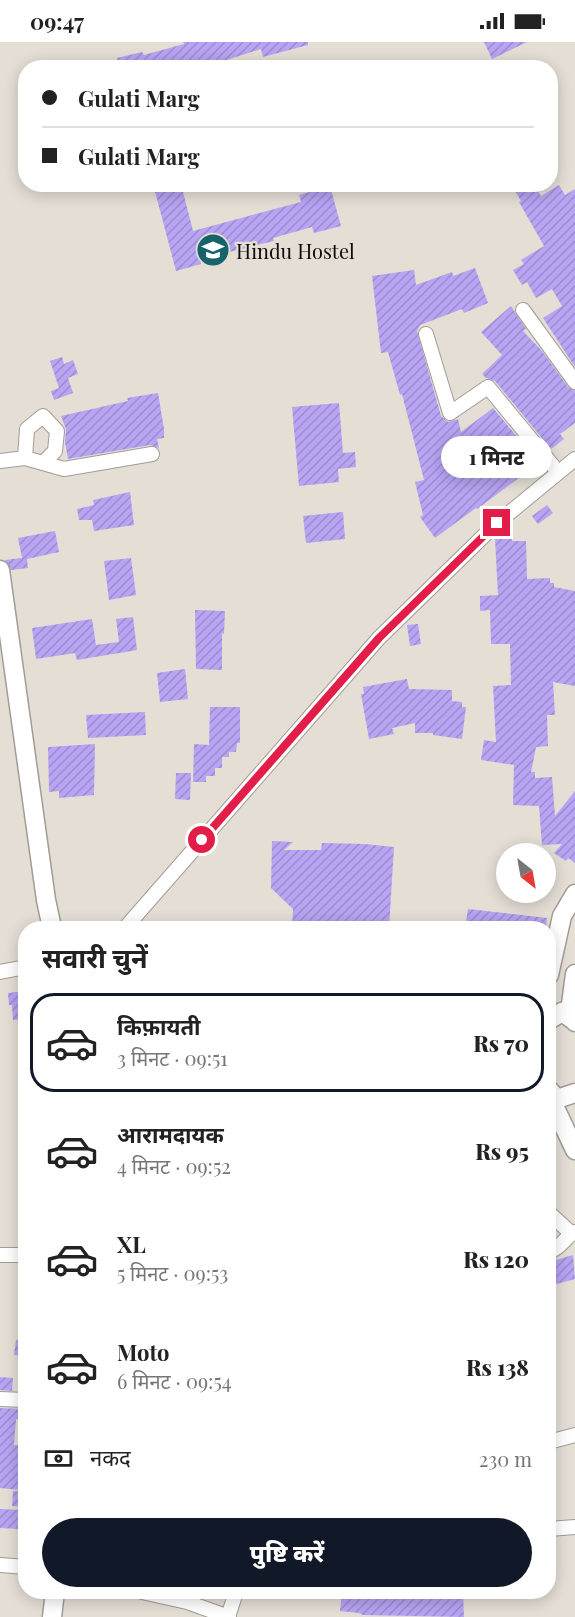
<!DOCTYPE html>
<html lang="hi">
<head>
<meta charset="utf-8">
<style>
	body { margin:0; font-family:"Playfair Display","Noto Sans Devanagari",serif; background:#f2f2f2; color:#222; height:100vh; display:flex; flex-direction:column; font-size:22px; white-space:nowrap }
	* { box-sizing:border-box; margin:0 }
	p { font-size:20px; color:#767676 }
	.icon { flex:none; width:33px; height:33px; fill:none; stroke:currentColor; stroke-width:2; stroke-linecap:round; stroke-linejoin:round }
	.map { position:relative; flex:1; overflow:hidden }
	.panel { position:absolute; left:18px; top:879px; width:538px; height:678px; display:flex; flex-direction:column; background:#fff; border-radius:24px; box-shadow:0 3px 15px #0003 }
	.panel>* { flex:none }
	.hud { position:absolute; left:18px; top:18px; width:540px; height:132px; border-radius:24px; box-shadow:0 3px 15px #0003; display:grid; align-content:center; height:132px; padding:0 24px; background:#fff }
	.needle { width:39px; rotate:149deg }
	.fabs { position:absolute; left:496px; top:801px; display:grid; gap:12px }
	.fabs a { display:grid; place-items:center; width:60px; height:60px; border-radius:50%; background:#fff; box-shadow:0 3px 15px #0003; font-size:30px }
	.end { position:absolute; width:27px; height:27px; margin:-14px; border:8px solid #e11d48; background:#fff; box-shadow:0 0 0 3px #fff }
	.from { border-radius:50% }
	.bubble { position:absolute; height:42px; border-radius:21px; background:#fff; box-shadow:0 3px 15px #0003; font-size:20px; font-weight:800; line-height:42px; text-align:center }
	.hud b { display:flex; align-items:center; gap:21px; height:57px; font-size:22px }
	.hud b+b { border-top:2px solid #e0e0e0 }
	.hud i { width:15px; height:15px; background:#222 }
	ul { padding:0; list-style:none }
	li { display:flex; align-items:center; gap:18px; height:99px; margin:0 12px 9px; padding:0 12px; border:3px solid transparent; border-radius:24px }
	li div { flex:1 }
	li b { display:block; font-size:22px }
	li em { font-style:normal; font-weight:800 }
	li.selected { border-color:#111827 }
	li>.icon { width:54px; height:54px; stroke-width:1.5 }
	h2 { padding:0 24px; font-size:27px; line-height:72px }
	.pay { display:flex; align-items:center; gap:15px; height:66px; padding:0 24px; font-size:22px }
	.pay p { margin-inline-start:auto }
	.cta { display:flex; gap:12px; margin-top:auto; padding:12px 24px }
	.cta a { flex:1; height:69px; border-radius:36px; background:#111827; color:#fff; font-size:24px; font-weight:800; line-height:69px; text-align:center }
	.status { display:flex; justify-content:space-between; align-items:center; height:42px; padding:0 30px; background:#fff; direction:ltr }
	.status svg { height:16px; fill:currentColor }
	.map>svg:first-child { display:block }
	.building { fill:url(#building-hatch) }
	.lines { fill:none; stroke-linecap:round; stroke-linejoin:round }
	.minor-casing { stroke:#a29c95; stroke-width:16 }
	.major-casing { stroke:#a29c95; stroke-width:21 }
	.minor { stroke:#fff; stroke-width:14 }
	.major { stroke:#fff; stroke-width:18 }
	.route { stroke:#e11d48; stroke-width:8 }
	.labels { text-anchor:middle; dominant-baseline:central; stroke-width:4.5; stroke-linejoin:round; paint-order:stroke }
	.poi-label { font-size:20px; fill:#0e0c09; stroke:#e4ded5; text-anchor:start }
</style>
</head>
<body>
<div class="status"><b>09:47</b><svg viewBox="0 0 49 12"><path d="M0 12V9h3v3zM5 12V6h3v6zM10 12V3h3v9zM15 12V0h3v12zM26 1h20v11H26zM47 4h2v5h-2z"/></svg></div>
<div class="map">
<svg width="575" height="1575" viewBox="0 0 575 1575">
	<defs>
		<pattern id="building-hatch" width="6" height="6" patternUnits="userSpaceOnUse" patternTransform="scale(1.5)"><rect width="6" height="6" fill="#b7a4f3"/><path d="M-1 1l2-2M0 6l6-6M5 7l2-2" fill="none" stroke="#9c8ccf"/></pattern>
	</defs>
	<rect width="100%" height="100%" fill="#e4ded5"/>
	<path class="building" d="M183,0H308V3L263,15L261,7L202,26H119L117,16L142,10L144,13L184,2Z
		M484,0H527L492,17Z
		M153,142H181L193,189L301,160L299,153L330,144L341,184L314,191L312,185L273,196L274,199L200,217L201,222L176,229Z
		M511,142H531L535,150L538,149L541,154L559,143L565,153L575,147V325L543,276L562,264L552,247L536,256L527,240L522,243L513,228L524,222L521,218L544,204L519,160L521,159Z
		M475,226L488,261L464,271L462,267L420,283L417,289L441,374L448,380L458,377L461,390L493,366L539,421L477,467L476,466L435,496L420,475L423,473L415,440L424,438L402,352L400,353L388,310L381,311L372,234L414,228L416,243L452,230L453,234Z
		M511,264L526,287L523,289L542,309L568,345L575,349V381L560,392L564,397L551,407L495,339L486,336L482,332L502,313L481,290Z
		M62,315L64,322L73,318L78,332L68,336L73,351L54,358L51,349L59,346L50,319Z
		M158,351L164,387V396L157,397L159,406L150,403L68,417L65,400L66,387L61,374L128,359L127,356Z
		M339,361L343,411L355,410L356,425L338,427L339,440L299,444L292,365Z
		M130,450L134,483L94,489L92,478H79L77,467L94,463L93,458Z
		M547,463L553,471L538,482L532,474Z
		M343,470L345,497L306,501L303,474Z
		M55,489L59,510L27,517L28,526L11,528L5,518L22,516L18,496Z
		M512,495V499H526L527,537L550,536V541H554V545L575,549V644L553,640L555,673H547L548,704L536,705L531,730H535V736L552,735L555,774L575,749V821L568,816L566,819L554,811L562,802L542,803L539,764L513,763L514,723L481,718L484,698L496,700L493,644L511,643L510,602H491L490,568L480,569V554L498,553L495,496Z
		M131,516L136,553L109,558L104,519Z
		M195,568L225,569L224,592L222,591V628L196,627Z
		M133,575L137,608L77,618L75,611L36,617L32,586L92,577L96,603L119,600L116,577Z
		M418,582L421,602L410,604L407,583Z
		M185,627L188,657L160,660L157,631Z
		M407,637L409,647L452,648V659L462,660V665H466L462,697L433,693V691H415V681L392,686L394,692L369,697L361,652H364L363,645Z
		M210,665H240V701H237L236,710H229V715H222V726H215V734H206V740H193L194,702L209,703Z
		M145,670L146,693L88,696L86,673Z
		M95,702L94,753L59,756V749L49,750L48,705Z
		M176,731H191L190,758L175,757Z
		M272,799L293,800L284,808H321L322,801L365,802L394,805L389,886H362L363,881H342V886H292L293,867L271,846Z
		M468,867L547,876L546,886H465Z
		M24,949L26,977L13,978L12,963H9L8,951Z
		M573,1213L575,1237L549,1244V1220Z
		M16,1298H26V1314L14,1313Z
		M0,1335L13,1336L12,1348L14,1349L0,1348Z
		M0,1366L26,1367V1378L16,1377L14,1403L26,1404V1429L21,1428L20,1448L0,1446Z
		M13,1449L26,1450V1465L12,1464Z
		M0,1467L20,1468L19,1487L0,1486Z
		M342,1550H463L464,1575L363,1573L359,1571L340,1569Z"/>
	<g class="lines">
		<g class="minor-casing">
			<path id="minor" d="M523,268L575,340
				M426,292L450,371L488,345L558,430
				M25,416L27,387L43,374L57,389L55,409L44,420
				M0,419L25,416L64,427L152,412
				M125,886L379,596L497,481L575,417
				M0,930L26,925
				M549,1171L571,1191
				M549,1210C564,1204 564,1195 575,1190
				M0,1213H26
				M0,1357L26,1358
				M549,1400L575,1393
				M549,1487L575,1485
				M0,1523L26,1525
				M142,1550L187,1560L229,1575
				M228,1575L236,1550"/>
		</g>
		<g class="major-casing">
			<path id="major" d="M0,528L46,858L52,886
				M575,932L571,962L575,980
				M549,933L562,874L575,852
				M549,978L562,970L575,979
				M549,1048L557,1057L575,1051
				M549,1053L575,1108
				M52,1575L55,1550"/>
		</g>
		<use href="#minor" class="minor"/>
		<use href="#major" class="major"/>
	</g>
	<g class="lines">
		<path class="route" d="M202,798L379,596L497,481"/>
	</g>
	<defs>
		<g id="university-disc" transform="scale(1.725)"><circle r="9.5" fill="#15636b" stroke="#e4ded5"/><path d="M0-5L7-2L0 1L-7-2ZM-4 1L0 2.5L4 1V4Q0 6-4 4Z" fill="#fff"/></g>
	</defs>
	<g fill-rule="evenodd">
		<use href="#university-disc" x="213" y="208"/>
	</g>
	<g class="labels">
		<g class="poi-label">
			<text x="236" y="208">Hindu Hostel</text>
		</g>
	</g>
</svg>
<div class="fabs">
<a><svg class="needle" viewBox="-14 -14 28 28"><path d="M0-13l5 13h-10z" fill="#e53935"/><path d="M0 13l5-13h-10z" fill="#767676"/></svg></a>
</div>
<i class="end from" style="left:202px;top:798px"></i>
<i class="end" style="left:497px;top:481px"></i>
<div class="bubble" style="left:441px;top:394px;width:111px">1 मिनट</div>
<div class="hud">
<b><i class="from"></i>Gulati Marg</b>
<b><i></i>Gulati Marg</b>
</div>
<section class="panel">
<h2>सवारी चुनें</h2>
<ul>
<li class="selected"><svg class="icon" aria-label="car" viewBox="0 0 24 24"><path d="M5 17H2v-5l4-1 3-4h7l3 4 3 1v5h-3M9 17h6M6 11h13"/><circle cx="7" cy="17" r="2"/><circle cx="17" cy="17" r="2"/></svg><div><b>किफ़ायती</b><p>3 मिनट · 09:51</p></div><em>Rs 70</em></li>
<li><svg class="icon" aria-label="car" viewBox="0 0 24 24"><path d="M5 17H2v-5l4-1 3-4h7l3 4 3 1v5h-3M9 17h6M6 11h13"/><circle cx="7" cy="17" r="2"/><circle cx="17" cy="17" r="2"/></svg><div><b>आरामदायक</b><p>4 मिनट · 09:52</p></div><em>Rs 95</em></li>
<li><svg class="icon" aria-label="car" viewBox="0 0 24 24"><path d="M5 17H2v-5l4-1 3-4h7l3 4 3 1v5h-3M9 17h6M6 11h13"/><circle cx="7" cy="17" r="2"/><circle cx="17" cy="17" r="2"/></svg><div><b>XL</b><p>5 मिनट · 09:53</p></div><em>Rs 120</em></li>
<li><svg class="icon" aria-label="car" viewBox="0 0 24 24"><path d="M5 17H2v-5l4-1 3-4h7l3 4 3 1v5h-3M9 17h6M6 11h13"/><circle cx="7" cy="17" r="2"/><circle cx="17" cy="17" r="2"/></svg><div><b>Moto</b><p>6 मिनट · 09:54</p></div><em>Rs 138</em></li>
</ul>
<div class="pay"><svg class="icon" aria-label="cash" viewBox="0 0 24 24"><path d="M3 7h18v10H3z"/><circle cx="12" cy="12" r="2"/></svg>नकद<p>230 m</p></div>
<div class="cta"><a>पुष्टि करें</a></div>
</section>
</div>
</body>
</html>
